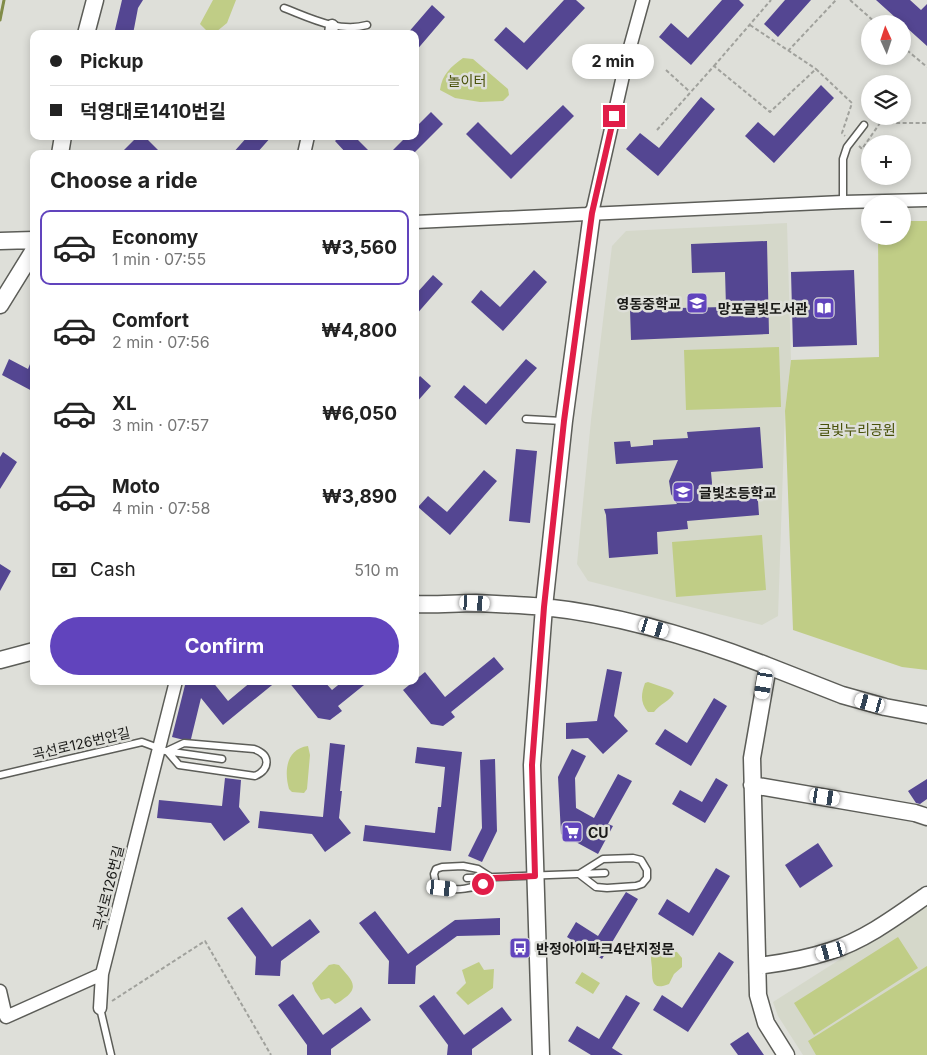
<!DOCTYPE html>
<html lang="en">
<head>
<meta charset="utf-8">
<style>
	body { margin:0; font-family:Inter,"Noto Sans KR",sans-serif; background:#f6f6f6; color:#222; height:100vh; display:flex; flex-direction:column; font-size:19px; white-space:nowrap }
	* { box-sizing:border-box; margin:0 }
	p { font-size:16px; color:#767676 }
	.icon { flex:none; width:28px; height:28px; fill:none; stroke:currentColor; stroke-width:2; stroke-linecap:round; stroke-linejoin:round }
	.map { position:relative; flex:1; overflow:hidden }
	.sheet { position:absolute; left:30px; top:150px; width:389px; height:535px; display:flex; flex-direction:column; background:#fff; border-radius:10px; box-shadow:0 2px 8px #0003 }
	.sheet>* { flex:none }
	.banner { position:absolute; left:30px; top:30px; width:389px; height:110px; border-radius:10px; box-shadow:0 2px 8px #0003; display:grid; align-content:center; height:110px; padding:0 20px; background:#fff }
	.needle { width:32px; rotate:357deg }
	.tools { position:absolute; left:861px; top:15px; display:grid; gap:10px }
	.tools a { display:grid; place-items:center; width:50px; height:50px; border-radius:50%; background:#fff; box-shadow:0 2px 8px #0003; font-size:25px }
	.end { position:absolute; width:22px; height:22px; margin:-11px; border:6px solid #e11d48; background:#fff; box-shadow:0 0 0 2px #fff }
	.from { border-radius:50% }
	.bubble { position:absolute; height:35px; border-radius:18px; background:#fff; box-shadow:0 2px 8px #0003; font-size:16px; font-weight:700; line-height:35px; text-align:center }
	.car { position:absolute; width:15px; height:30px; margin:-15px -8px; border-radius:6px; box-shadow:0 0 4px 1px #0007; background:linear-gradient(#fff 24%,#345 0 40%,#fff 0 76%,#345 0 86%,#fff 0) }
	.banner b { display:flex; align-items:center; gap:18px; height:48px; font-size:19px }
	.banner b+b { border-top:1px solid #e0e0e0 }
	.banner i { width:12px; height:12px; background:#222 }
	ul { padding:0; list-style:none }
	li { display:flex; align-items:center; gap:15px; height:75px; margin:0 10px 8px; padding:0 10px; border:2px solid transparent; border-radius:10px }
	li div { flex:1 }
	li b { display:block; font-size:19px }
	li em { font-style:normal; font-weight:700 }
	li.selected { border-color:#6144bd }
	li>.icon { width:45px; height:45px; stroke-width:1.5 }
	h2 { padding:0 20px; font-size:22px; line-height:60px }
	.pay { display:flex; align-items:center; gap:12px; height:55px; padding:0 20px; font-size:19px }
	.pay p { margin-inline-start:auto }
	.action { display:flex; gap:10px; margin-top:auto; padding:10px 20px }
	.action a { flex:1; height:58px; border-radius:30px; background:#6144bd; color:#fff; font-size:20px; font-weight:700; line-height:58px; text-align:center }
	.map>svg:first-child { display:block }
	.built { fill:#d5d8ca }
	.green { fill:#c0cd86 }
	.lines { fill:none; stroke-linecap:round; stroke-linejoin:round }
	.stream { stroke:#818c49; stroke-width:3 }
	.building { fill:#544692 }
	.service-casing { stroke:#5c5d58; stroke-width:9 }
	.minor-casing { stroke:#5c5d58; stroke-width:15 }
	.tertiary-casing { stroke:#5c5d58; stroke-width:19 }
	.path { stroke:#a0a19c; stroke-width:2; stroke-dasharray:4 2.5; stroke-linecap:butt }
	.service { stroke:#fff; stroke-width:6 }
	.minor { stroke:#fff; stroke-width:12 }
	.tertiary { stroke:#fff; stroke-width:16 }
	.route { stroke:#e11d48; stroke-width:6 }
	.labels { text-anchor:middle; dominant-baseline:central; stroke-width:5; stroke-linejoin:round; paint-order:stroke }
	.park-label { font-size:14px; fill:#485109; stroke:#dedfd9 }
	.poi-label { font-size:14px; font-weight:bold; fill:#191917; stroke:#dedfd9; text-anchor:start }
	.street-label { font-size:14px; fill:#191917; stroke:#dedfd9 }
</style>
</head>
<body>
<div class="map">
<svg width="927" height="1055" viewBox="0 0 927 1055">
	<rect width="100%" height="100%" fill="#dedfd9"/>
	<path class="built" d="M787,223L791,360L785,411L778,616L762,625L588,581L577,564L591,420L612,246L626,231Z
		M927,904V1055H803L778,1016L773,1002Z"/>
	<path class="green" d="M213,0H236L227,23L216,32L206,30L200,24Z
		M463,58L473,59L508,89L509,95L503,101L480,102L455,98L440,90C442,74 451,67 463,58Z
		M903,221H927V670L902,667L793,630L785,411L791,360L879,357L878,236H902Z
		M779,347L781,407L686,410L684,350Z
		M762,535L766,590L676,597L672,542Z
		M648,682L671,690L674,693C670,701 660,704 654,712H648C640,703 641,694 645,683Z
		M308,746L310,755L307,789L304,793L292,792L289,789C284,771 286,749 308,746Z
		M898,937L918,968L814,1035L794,1003Z
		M656,943L677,952L682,958V967L674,974L669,984C652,991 652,981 652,968C651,959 650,954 652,945Z
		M479,962L484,970L494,969L493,988L468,1005L456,993L466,983L462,970Z
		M334,964L339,965C348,977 361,985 346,997C342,1000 340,1002 335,1004L329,998L321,1000L315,991L312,983L329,965Z
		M927,966V1055H816L808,1041Z
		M582,972L600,983L593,994L575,983Z"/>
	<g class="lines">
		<path class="stream" d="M0,20L4,0"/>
	</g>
	<path class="building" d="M122,0H143L138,8L133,34H114Z
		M564,0H576L585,8L527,70L494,40L506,27L524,43Z
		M722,0H739L744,5L691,65L659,37L671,23L688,38Z
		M785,0H811L778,37L764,24Z
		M876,0H910L921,10L927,4V46Z
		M432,5L445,17L415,52V34H407Z
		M821,85L834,98L774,163L745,136L758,122L774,136Z
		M701,97L715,109L658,176L626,149L640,133L659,148Z
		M563,105L574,116L511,179L466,134L478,122L511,155Z
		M431,112L443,124L413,154H389L407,136H415V128Z
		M138,136H144L162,154H120Z
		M248,136H272L256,154H232Z
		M340,136H354L372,154H347L335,141Z
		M767,241L769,334L631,340L630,309L726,307L725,272L692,273L691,244Z
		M534,270L547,282L503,331L471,302L481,290L500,307Z
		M854,270L857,345L793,347L791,272Z
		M433,275L443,284L415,316V295Z
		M34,354V392L2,375L9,359L28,369Z
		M526,359L537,368L486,425L454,397L464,385L486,404Z
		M420,376L431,386L415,404V383Z
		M760,427L763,468L711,472L712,483L710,493L743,490V488L757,487L759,515L687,521L688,529L657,532L658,554L609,558L606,515L604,509L677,504L671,494L669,481L678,460L616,464L614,442L630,441L631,447L653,445V440L688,438L687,432Z
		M516,449L537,451L530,523L509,521Z
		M3,452L17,462L0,489V457Z
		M484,470L497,481L450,535L418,507L428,496L447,512Z
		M0,564L11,571L0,591Z
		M494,657L504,669L451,712L455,717L443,726L431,724L403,690L425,672L445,697Z
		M607,669L622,672L614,716L628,731L603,754L588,738L566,739V723L597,721Z
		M186,681H212L228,701L252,681H277L223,725L201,698L191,739H180L172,737Z
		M288,681H324L332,690L343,681H369L338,706L342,711L330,720L318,718Z
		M714,698L727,706L691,766L655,744L665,729L687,743Z
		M330,743L345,745L340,791H342L339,818L351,833L325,852L312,834L258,828L260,811L323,817Z
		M417,747L462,752L451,851L363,841L365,825L435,833L438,807H441L445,767L415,763Z
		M572,749L586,756L575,778L576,808L594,818L618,774L632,781L608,824L613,826L598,854L561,834L558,777Z
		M495,759L497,831L482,862L468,856L482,828L480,760Z
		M225,778L241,780L239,807L250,822L224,841L211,823L157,818L159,800L222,806Z
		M716,778L728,785L705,823L672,804L680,790L702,802Z
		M927,779V799L920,804L916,803L908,791Z
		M818,843L833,866L800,888L785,865Z
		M716,868L730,876L693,936L658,914L667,899L689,913Z
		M626,892L638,899L602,959L567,937L576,922L598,936Z
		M242,907L272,947L310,919L320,932L281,961L280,976L255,975L256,957L227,918Z
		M375,911L408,954L455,920L500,918V935L457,936L416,966L415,984H388L389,961L359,923Z
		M719,952L734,962L688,1032L653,1010L662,995L682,1008Z
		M293,994L323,1035L361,1007L371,1020L331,1049V1055H307V1045L278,1005Z
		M434,995L464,1035L502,1007L512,1020L472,1049V1055H447L448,1045L419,1006Z
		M626,995L640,1003L612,1048L623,1055H591L568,1041L577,1026L599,1039Z
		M748,1032L764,1055H738L730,1044Z"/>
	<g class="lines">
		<g class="service-casing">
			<path id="service" d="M284,8C310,18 339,33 367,25
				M843,202V159L847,147L864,125
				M526,419L562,421
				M184,743L254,749C271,755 270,769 255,776L179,765L167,751Z
				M165,751L222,759
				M0,775L142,742L161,749
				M633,858L641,860L647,870V878L642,884L636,886L607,888L596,887L579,874L603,859Z
				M463,866L478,869L492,878C477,889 453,893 436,885L434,874L436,869L442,867Z
				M467,878L605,873
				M100,1008L111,1055"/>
		</g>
		<g class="minor-casing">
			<path id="minor" d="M331,34L332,26
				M304,154L308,136
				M592,213L627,58L643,0
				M415,222L843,202L927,200
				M0,991L6,1017L102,974L176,681
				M100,1008L102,974"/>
		</g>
		<g class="tertiary-casing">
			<path id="tertiary" d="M86,34L95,0
				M60,154L63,136
				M0,241L34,240
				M0,305L34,250
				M415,604C435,605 456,603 476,603C498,604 522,605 544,607C621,615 696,638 768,666
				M0,660L34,651
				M752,785L915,813L927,817
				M758,966C782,963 806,959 830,951C865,940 897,916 927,895
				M541,1055L532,765L544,607L564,421L592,213
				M786,1055L766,1023L758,995L752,758L768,666L842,695L885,707L927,715"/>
		</g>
		<path class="path" d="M850,0L877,24
			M750,25L816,69
			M902,46L927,67
			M788,51L836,0
			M714,66L771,0
			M666,70L690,92
			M657,130L714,66L770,112L816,69L852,103L842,133L845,136
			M859,146L862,149L880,123H927
			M112,1001L205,941L271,1055"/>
		<use href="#service" class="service"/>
		<use href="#minor" class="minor"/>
		<use href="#tertiary" class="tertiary"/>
	</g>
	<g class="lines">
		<path class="route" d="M483,884L492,878L535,876L532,765L544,607L564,421L592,213L614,116"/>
	</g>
	<defs>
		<g id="school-square" transform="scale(1.125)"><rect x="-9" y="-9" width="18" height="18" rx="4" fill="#6144bd" stroke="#dedfd9"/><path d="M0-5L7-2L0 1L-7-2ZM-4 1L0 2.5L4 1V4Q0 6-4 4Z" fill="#fff"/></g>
		<g id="library-square" transform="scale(1.125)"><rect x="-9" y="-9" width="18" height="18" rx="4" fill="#6144bd" stroke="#dedfd9"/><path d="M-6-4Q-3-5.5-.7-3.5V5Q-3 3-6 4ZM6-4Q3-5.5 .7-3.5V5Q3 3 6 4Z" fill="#fff"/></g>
		<g id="supermarket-square" transform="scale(1.125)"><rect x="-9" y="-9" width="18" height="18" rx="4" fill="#6144bd" stroke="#dedfd9"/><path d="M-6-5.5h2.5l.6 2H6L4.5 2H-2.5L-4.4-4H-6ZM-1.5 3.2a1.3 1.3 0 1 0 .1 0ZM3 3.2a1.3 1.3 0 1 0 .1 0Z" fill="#fff"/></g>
		<g id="bus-square" transform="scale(1.125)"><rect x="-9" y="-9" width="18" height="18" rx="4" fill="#6144bd" stroke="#dedfd9"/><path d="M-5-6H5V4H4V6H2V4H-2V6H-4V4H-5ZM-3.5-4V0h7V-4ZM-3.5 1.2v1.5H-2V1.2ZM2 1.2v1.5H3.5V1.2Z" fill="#fff"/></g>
	</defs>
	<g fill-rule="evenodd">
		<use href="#school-square" x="697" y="303"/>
		<use href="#library-square" x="824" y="308"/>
		<use href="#school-square" x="683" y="492"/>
		<use href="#supermarket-square" x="572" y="832"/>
		<use href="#bus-square" x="520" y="948"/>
	</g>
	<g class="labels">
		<g class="park-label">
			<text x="467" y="80">놀이터</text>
			<text x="857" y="429">글빛누리공원</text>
		</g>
		<g class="poi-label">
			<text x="681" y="303" text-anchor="end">영동중학교</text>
			<text x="808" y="308" text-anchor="end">망포글빛도서관</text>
			<text x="699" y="492">글빛초등학교</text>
			<text x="588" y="832">CU</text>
			<text x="536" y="948">반정아이파크4단지정문</text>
		</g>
		<g class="street-label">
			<text transform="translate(81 743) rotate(-13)">곡선로126번안길</text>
			<text transform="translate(108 888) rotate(-76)">곡선로126번길</text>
		</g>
	</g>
</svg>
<div class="tools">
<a><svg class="needle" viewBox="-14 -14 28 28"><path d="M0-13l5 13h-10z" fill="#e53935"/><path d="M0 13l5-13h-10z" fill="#767676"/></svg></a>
<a><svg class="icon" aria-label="layers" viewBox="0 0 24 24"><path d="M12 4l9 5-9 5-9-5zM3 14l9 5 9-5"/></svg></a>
<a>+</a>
<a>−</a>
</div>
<i class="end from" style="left:483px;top:884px"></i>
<i class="end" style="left:614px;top:116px"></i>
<div class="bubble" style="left:572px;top:44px;width:82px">2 min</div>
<i class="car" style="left:475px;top:603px;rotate:93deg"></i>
<i class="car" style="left:654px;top:628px;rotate:107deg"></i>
<i class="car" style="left:764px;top:684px;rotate:190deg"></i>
<i class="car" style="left:870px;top:703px;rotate:285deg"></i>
<i class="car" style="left:825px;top:797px;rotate:99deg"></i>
<i class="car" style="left:442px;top:888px;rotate:96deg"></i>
<i class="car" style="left:831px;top:951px;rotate:255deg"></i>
<div class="banner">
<b><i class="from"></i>Pickup</b>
<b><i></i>덕영대로1410번길</b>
</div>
<section class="sheet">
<h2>Choose a ride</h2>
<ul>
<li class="selected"><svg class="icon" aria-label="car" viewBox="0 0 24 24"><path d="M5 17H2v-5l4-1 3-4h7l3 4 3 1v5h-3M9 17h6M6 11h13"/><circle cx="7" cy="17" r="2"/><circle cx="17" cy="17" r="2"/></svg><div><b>Economy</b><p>1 min · 07:55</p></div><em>₩3,560</em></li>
<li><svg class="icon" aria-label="car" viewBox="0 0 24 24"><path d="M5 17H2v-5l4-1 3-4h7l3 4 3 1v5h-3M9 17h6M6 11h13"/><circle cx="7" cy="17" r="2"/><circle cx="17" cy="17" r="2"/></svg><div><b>Comfort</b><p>2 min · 07:56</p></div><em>₩4,800</em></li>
<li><svg class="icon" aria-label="car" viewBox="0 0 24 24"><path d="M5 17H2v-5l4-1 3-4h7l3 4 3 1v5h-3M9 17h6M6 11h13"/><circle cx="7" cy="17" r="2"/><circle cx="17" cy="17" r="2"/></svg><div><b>XL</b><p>3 min · 07:57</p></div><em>₩6,050</em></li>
<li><svg class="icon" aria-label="car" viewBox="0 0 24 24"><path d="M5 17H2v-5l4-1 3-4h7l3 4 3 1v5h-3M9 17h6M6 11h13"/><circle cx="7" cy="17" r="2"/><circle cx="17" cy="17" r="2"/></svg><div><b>Moto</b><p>4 min · 07:58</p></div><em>₩3,890</em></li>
</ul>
<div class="pay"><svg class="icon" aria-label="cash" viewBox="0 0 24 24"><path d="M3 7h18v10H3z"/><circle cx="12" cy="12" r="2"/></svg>Cash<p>510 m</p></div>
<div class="action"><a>Confirm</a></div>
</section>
</div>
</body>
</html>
